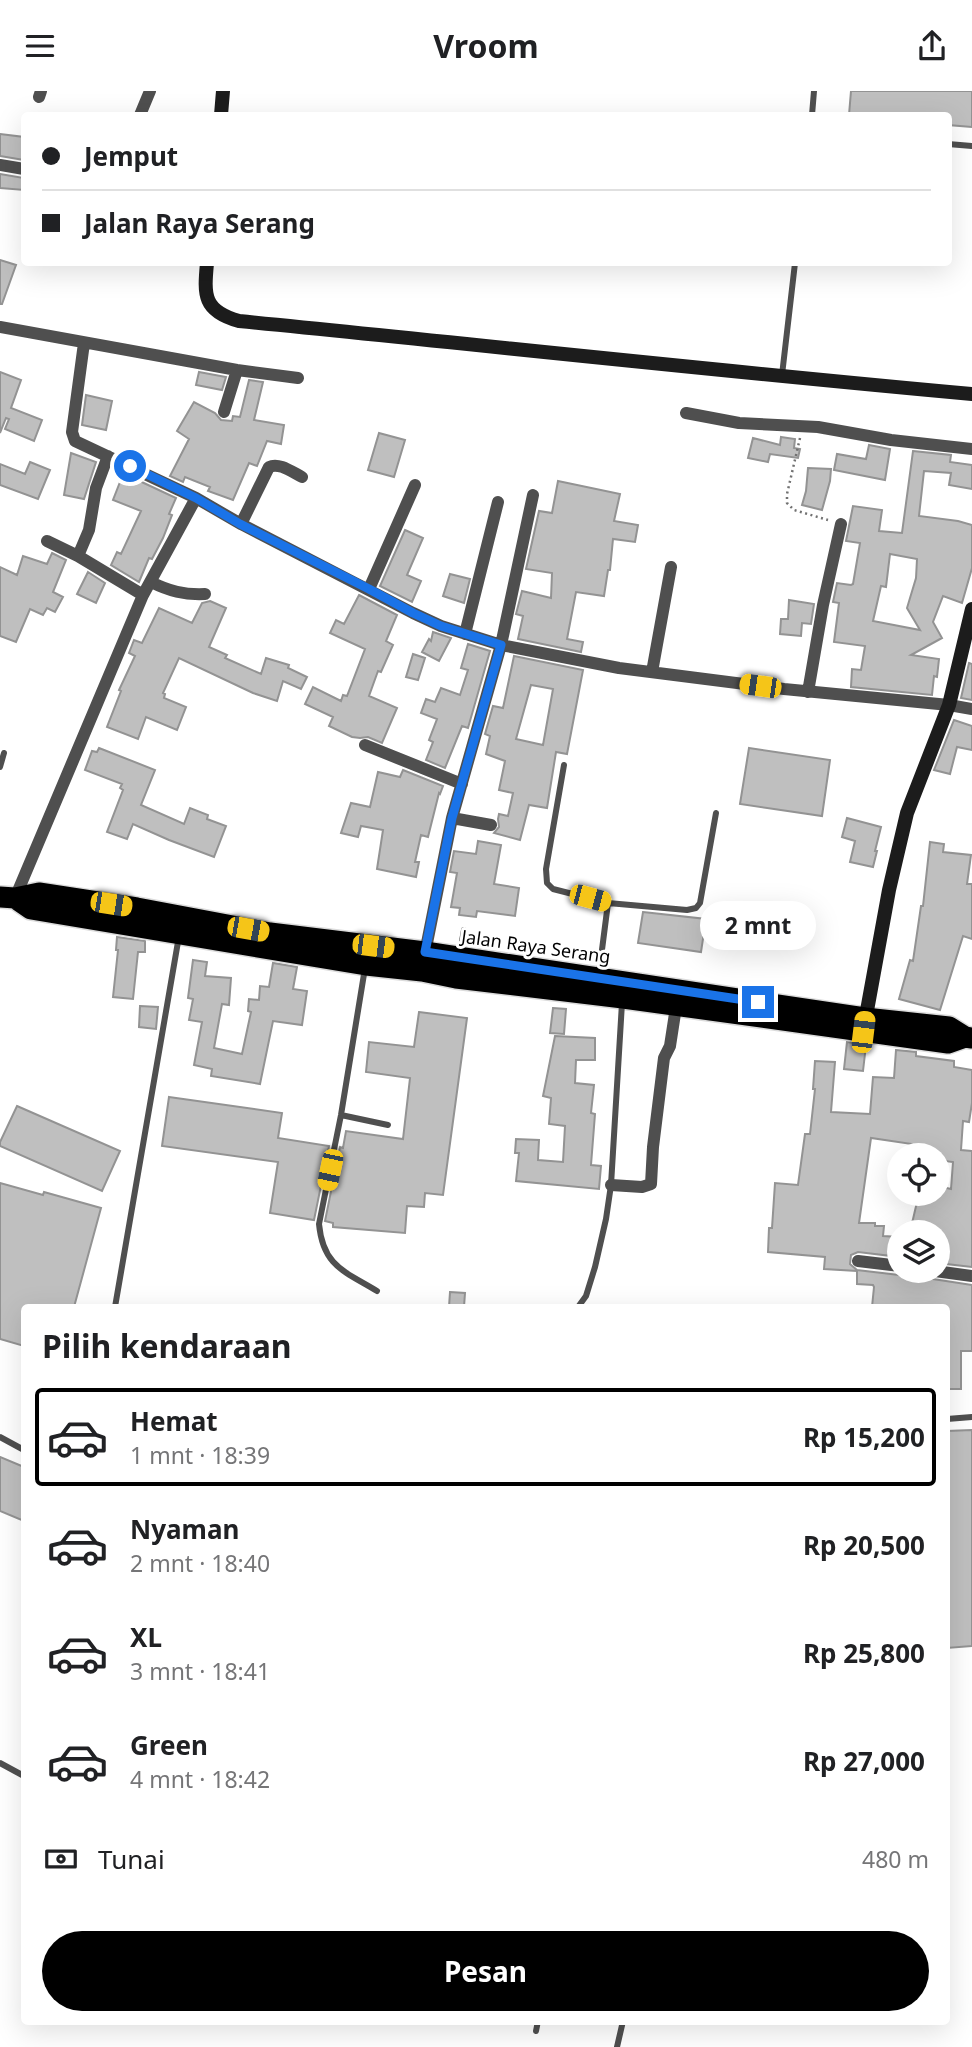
<!DOCTYPE html>
<html lang="id">
<head>
<meta charset="utf-8">
<style>
	body { margin:0; font-family:"Noto Sans",sans-serif; background:#f6f6f6; color:#202124; height:100vh; display:flex; flex-direction:column; font-size:26px; white-space:nowrap }
	* { box-sizing:border-box; margin:0 }
	p { font-size:23px; color:#757577 }
	.icon { flex:none; width:38px; height:38px; fill:none; stroke:currentColor; stroke-width:2; stroke-linecap:round; stroke-linejoin:round }
	.map { position:relative; flex:1; overflow:hidden }
	.details { position:absolute; left:21px; top:1213px; width:929px; height:721px; display:flex; flex-direction:column; background:#fff; border-radius:7px; box-shadow:0 7px 28px #0002 }
	.details>* { flex:none }
	.banner { position:absolute; left:21px; top:21px; width:931px; height:154px; border-radius:7px; box-shadow:0 7px 28px #0002; display:grid; align-content:center; height:154px; padding:0 21px; background:#fff }
	.fabs { position:absolute; left:887px; top:1052px; display:grid; gap:14px }
	.fabs a { display:grid; place-items:center; width:63px; height:63px; border-radius:50%; background:#fff; box-shadow:0 7px 28px #0002; font-size:35px }
	.end { position:absolute; width:32px; height:32px; margin:-16px; border:9px solid #1a73e8; background:#fff; box-shadow:0 0 0 4px #fff }
	.from { border-radius:50% }
	.bubble { position:absolute; height:49px; border-radius:24px; background:#fff; box-shadow:0 7px 28px #0002; font-size:23px; font-weight:700; line-height:49px; text-align:center }
	.car { position:absolute; width:21px; height:42px; margin:-21px -10px; border-radius:9px; box-shadow:0 0 5px 2px #0007; background:linear-gradient(#f5c518 24%,#345 0 40%,#f5c518 0 76%,#345 0 86%,#f5c518 0) }
	.banner b { display:flex; align-items:center; gap:24px; height:66px; font-size:26px }
	.banner b+b { border-top:2px solid #e0e0e0 }
	.banner i { width:18px; height:18px; background:#202124 }
	ul { padding:0; list-style:none }
	li { display:flex; align-items:center; gap:21px; height:98px; margin:0 14px 10px; padding:0 7px; border:4px solid transparent; border-radius:7px }
	li div { flex:1 }
	li b { display:block; font-size:26px }
	li em { font-style:normal; font-weight:700 }
	li.on { border-color:#000 }
	li>.icon { width:63px; height:63px; stroke-width:1.5 }
	h2 { padding:0 21px; font-size:32px; line-height:84px }
	.pay { display:flex; align-items:center; gap:18px; height:77px; padding:0 21px; font-size:26px }
	.pay p { margin-inline-start:auto }
	.button { display:flex; gap:14px; margin-top:auto; padding:14px 21px }
	.button a { flex:1; height:80px; border-radius:42px; background:#000; color:#fff; font-size:28px; font-weight:700; line-height:80px; text-align:center }
	header { display:flex; justify-content:space-between; align-items:center; height:91px; padding:0 21px; background:#fff; font-size:32px; font-weight:700 }
	.map>svg:first-child { display:block }
	.building { fill:#bfbfbf; stroke:#939393; stroke-width:2; fill-rule:evenodd }
	.lines { fill:none; stroke-linecap:round; stroke-linejoin:round }
	.highway-casing { stroke:#dbdbdb; stroke-width:24 }
	.path { stroke:#717171; stroke-width:2.5; stroke-dasharray:2 3.5; stroke-linecap:butt }
	.lane { stroke:#4f4f4f; stroke-width:6 }
	.street { stroke:#4f4f4f; stroke-width:12 }
	.secondary { stroke:#1c1c1c; stroke-width:14 }
	.highway { stroke:#000; stroke-width:21 }
	.route { stroke:#1a73e8; stroke-width:9 }
	.labels { text-anchor:middle; dominant-baseline:central; stroke-width:6; stroke-linejoin:round; paint-order:stroke }
	.street-label { font-size:18px; fill:#000; stroke:#fff }
</style>
</head>
<body>
<header><svg class="icon" aria-label="menu" viewBox="0 0 24 24"><path d="M4 6h16M4 12h16M4 18h16"/></svg>Vroom<svg class="icon" aria-label="share" viewBox="0 0 24 24"><path d="M12 15V3M7 8l5-5 5 5M5 13v7h14v-7"/></svg></header>
<div class="map">
<svg width="972" height="1956" viewBox="0 0 972 1956">
	<rect width="100%" height="100%" fill="#fff"/>
	<path class="building" d="M851,0H972V36L948,34V24H849Z
		M0,43L24,46V69L0,65Z
		M0,83L24,87V99L0,97Z
		M0,169L16,174L2,213H0Z
		M0,281L21,289L11,317L42,329L34,350L5,338L9,328L6,327L0,342Z
		M199,281L226,286L222,299L196,294Z
		M249,289L263,291L254,329L284,334L281,353L267,350L257,375L249,372L233,409L208,400L210,396L185,386L183,391L170,385L189,348L177,340L194,311L215,322L221,329L232,330L233,325L240,326Z
		M86,304L112,310L106,339L82,334Z
		M379,342L405,349L394,386L368,379Z
		M781,346L795,348L794,357L800,358L798,367L770,363L768,371L748,367L753,347L780,354Z
		M869,354L890,358L885,389L834,379L837,363L866,368Z
		M913,360L951,364L950,371L972,374V398L949,394L951,382L924,380L919,425L958,430L972,434V477L962,512L943,505L933,531L942,547L911,564L939,568L937,586L934,585L932,604L851,596L852,578L861,579L865,555L834,551L839,512L833,511L837,492L851,494L853,493L860,452L846,450L853,415L882,419L879,440L902,442ZM890,463L917,468L916,487L907,517L920,539L873,530L881,495L886,496Z
		M71,362L96,371L84,408L64,404Z
		M30,371L50,379L38,408L0,394V373L25,383Z
		M808,377L831,378L830,390L822,419L802,414L806,400Z
		M131,386L176,407L169,423L172,424L163,447L152,468L149,467L139,491L111,474L117,461L121,463L141,420L113,409L120,391L127,394Z
		M558,390L620,403L614,430L638,434L635,451L613,448L610,479H608L604,505L576,501L567,548L583,551L581,561L518,548L523,525L516,523L522,500L551,507L552,482L526,478L539,420L552,422Z
		M405,439L423,447L407,484L421,490L412,511L380,495Z
		M52,462L66,469L53,501L63,506L55,521L47,517L43,524L30,518L16,551L0,545V476L17,484L23,465L47,473Z
		M88,481L105,492L96,512L77,503Z
		M450,483L470,488L464,512L443,505Z
		M359,504L397,524L386,550L393,554L381,581L378,580L369,605L397,617L382,652L368,646L360,647L352,646L329,635L333,626L305,613L313,596L341,610L343,604L347,605L365,558L330,542L336,529L344,533Z
		M789,509L814,513L811,533L802,532L801,545L780,543L781,528H788Z
		M210,510L226,517L209,556L227,564L225,567L261,583L266,567L289,574L288,577L307,586L301,598L283,590L277,610L253,602L179,567L163,602L165,603L164,607L186,616L177,639L146,626L138,648L107,636L121,600L119,599L135,565L129,562L134,549L142,552L159,517L192,532L202,512Z
		M433,541L451,547L439,570L422,561L429,548L431,550Z
		M468,553L490,560L468,637L462,635L445,677L426,669L433,651L429,649L437,628L421,622L426,608L435,611L441,597L460,604L468,579L461,577Z
		M413,563L425,567L418,589L406,586Z
		M514,565L583,579L567,663L556,661L547,717L529,714L520,749L494,742L499,736L498,728L499,723L508,725L513,702L499,699L505,670L486,663L490,645L485,643L493,615L503,617ZM531,594L553,598L543,654L516,648Z
		M969,572L972,573V609L961,607Z
		M954,629L972,635V659L957,656L950,683L934,679Z
		M99,657L155,679L141,714L184,733L190,717L208,724L207,728L226,735L214,766L169,749L133,733L127,748L107,741L123,699L120,697L122,693L85,679L92,660L97,661Z
		M749,657L830,669L822,725L740,713Z
		M403,679L443,695L440,703L439,702L428,746L421,744L415,771H419L416,786L377,778L383,739L361,735L358,746L341,742L351,712L370,716L378,681L400,686Z
		M847,727L881,736L875,760H877L873,776L850,771L855,750L842,746Z
		M478,750L501,754L494,793L519,797L515,825L477,820L476,826L459,824L460,817L451,816L457,782L450,781L454,760L476,763Z
		M930,751L944,753L943,761L971,764L967,793H972V848L963,845L940,919L899,908L910,869L913,870L921,815H923Z
		M643,821L706,828L701,861L638,852Z
		M117,846L145,850V861H138L133,908L113,906L118,859H116Z
		M193,869L207,871L205,885L231,887L229,914L222,913L214,957L242,963L251,921L248,920L249,908L259,909L260,895L269,896L273,872L297,876L293,898L307,900L302,934L273,930L260,993L211,985L212,978L194,974L202,931L189,929L193,908L188,907Z
		M140,915L158,916L156,938L139,936Z
		M553,917L566,918L564,943L550,942Z
		M419,921L467,927L443,1104L425,1102L424,1116L407,1115L405,1142L333,1136V1132L325,1130L340,1056L343,1057L346,1040L403,1048L410,987L366,981L369,951L414,956Z
		M555,945L595,947V969H576L575,992L594,994L591,1022L595,1023L591,1074L601,1075L599,1098L516,1090L519,1062H515L516,1048L539,1049L538,1069L563,1071L565,1035L549,1033L551,1007L543,1005Z
		M847,951L866,954L863,980L844,978Z
		M896,959L916,961V965L954,970V976L972,979V1012L969,1031L963,1030L961,1059L972,1060V1176L938,1172V1141H910L917,1111L922,1112L925,1102H938V1095L951,1098L953,1071L938,1069V1064H911L912,1053L871,1047L859,1132H875V1135H884L883,1145L900,1146V1166L858,1161L851,1164L850,1173L857,1179L899,1184L907,1180L927,1181L929,1186L933,1188L972,1194V1260H961V1298H947V1216H872L874,1196L873,1194L857,1193V1180L824,1178L825,1166L768,1161L769,1137H772L775,1092L798,1094L805,1043H810L815,998H813L815,970L835,971L831,1021L870,1023L873,986L894,987Z
		M169,1006L282,1022L278,1047L329,1055L314,1129L270,1122L278,1071L162,1055Z
		M17,1015L120,1060L102,1100L0,1055V1051Z
		M0,1092L43,1104L44,1101L101,1117L74,1216H24V1255L0,1248Z
		M450,1201L465,1202L464,1216H449Z
		M972,1339V1555L947,1557V1340Z
		M0,1366L24,1376V1430L0,1420Z"/>
	<g class="lines">
		<g class="highway-casing">
			<path id="highway" d="M0,806L15,807L39,802L137,817L270,842L425,861L865,927L949,936L965,946L972,947
				M15,807L31,818L366,874L422,880L456,887L623,907L948,952L965,946"/>
		</g>
		<path class="path" d="M800,347L787,403V412L794,419L828,429"/>
		<path class="lane" d="M812,24L814,0
			M948,53L972,55
			M782,284L795,172
			M564,674L546,778L547,792L553,798L608,812
			M0,676L4,662
			M460,861L464,839
			M365,877L341,1024L319,1133C323,1175 344,1180 377,1200
			M599,882L608,812L687,819L696,817L700,812L716,722
			M341,1024L388,1034
			M115,1216L179,845
			M578,1216L586,1205L595,1176L606,1128L611,1094L622,912
			M947,1328L972,1326
			M0,1346L24,1359
			M0,1672L24,1685
			M536,1940L538,1930
			M617,1956L623,1930"/>
		<path class="street" d="M39,6L41,0
			M140,24L150,0
			M0,74L24,78
			M0,236L237,279L298,287
			M84,252L72,341L75,350L196,407L241,433L413,522L441,535L501,554L619,577L784,598L949,614L972,618
			M224,321L237,279
			M686,322L739,332L818,336L891,349L972,358
			M108,365L96,397L89,439L78,465L143,504
			M241,433L269,376C279,371 292,381 302,386
			M47,450L78,465
			M151,491C169,500 184,504 205,503
			M369,498L415,394
			M465,543L498,411
			M652,581L671,476
			M808,601L823,514L841,433
			M365,654L462,693
			M452,727L491,734
			M15,807L143,504L196,407
			M424,867L452,727L501,554L533,404
			M611,1094L642,1096L651,1093L653,1056L664,967L670,955L676,916
			M858,1170L900,1175
			M935,1180L972,1185"/>
		<path class="secondary" d="M221,24L223,0
			M207,172C204,204 203,220 239,230C483,254 727,281 972,303
			M864,936L889,799L907,722L949,614L972,518"/>
		<use href="#highway" class="highway"/>
	</g>
	<g class="lines">
		<path class="route" d="M130,375L196,407L240,433L369,498L413,522L441,535L501,554L452,727L425,861L758,911"/>
	</g>
	<g class="labels">
		<g class="street-label">
			<text transform="translate(536 855) rotate(8)">Jalan Raya Serang</text>
		</g>
	</g>
</svg>
<div class="fabs">
<a><svg class="icon" aria-label="locate" viewBox="0 0 24 24"><circle cx="12" cy="12" r="6"/><path d="M12 2v4M12 18v4M2 12h4M18 12h4"/></svg></a>
<a><svg class="icon" aria-label="layers" viewBox="0 0 24 24"><path d="M12 4l9 5-9 5-9-5zM3 14l9 5 9-5"/></svg></a>
</div>
<i class="end from" style="left:130px;top:375px"></i>
<i class="end" style="left:758px;top:911px"></i>
<div class="bubble" style="left:700px;top:810px;width:116px">2 mnt</div>
<i class="car" style="left:760px;top:595px;rotate:278deg"></i>
<i class="car" style="left:590px;top:807px;rotate:105deg"></i>
<i class="car" style="left:111px;top:813px;rotate:99deg"></i>
<i class="car" style="left:248px;top:838px;rotate:100deg"></i>
<i class="car" style="left:373px;top:855px;rotate:97deg"></i>
<i class="car" style="left:863px;top:941px;rotate:7deg"></i>
<i class="car" style="left:330px;top:1079px;rotate:192deg"></i>
<div class="banner">
<b><i class="from"></i>Jemput</b>
<b><i></i>Jalan Raya Serang</b>
</div>
<section class="details">
<h2>Pilih kendaraan</h2>
<ul>
<li class="on"><svg class="icon" aria-label="car" viewBox="0 0 24 24"><path d="M5 17H2v-5l4-1 3-4h7l3 4 3 1v5h-3M9 17h6M6 11h13"/><circle cx="7" cy="17" r="2"/><circle cx="17" cy="17" r="2"/></svg><div><b>Hemat</b><p>1 mnt · 18:39</p></div><em>Rp 15,200</em></li>
<li><svg class="icon" aria-label="car" viewBox="0 0 24 24"><path d="M5 17H2v-5l4-1 3-4h7l3 4 3 1v5h-3M9 17h6M6 11h13"/><circle cx="7" cy="17" r="2"/><circle cx="17" cy="17" r="2"/></svg><div><b>Nyaman</b><p>2 mnt · 18:40</p></div><em>Rp 20,500</em></li>
<li><svg class="icon" aria-label="car" viewBox="0 0 24 24"><path d="M5 17H2v-5l4-1 3-4h7l3 4 3 1v5h-3M9 17h6M6 11h13"/><circle cx="7" cy="17" r="2"/><circle cx="17" cy="17" r="2"/></svg><div><b>XL</b><p>3 mnt · 18:41</p></div><em>Rp 25,800</em></li>
<li><svg class="icon" aria-label="car" viewBox="0 0 24 24"><path d="M5 17H2v-5l4-1 3-4h7l3 4 3 1v5h-3M9 17h6M6 11h13"/><circle cx="7" cy="17" r="2"/><circle cx="17" cy="17" r="2"/></svg><div><b>Green</b><p>4 mnt · 18:42</p></div><em>Rp 27,000</em></li>
</ul>
<div class="pay"><svg class="icon" aria-label="cash" viewBox="0 0 24 24"><path d="M3 7h18v10H3z"/><circle cx="12" cy="12" r="2"/></svg>Tunai<p>480 m</p></div>
<div class="button"><a>Pesan</a></div>
</section>
</div>
</body>
</html>
